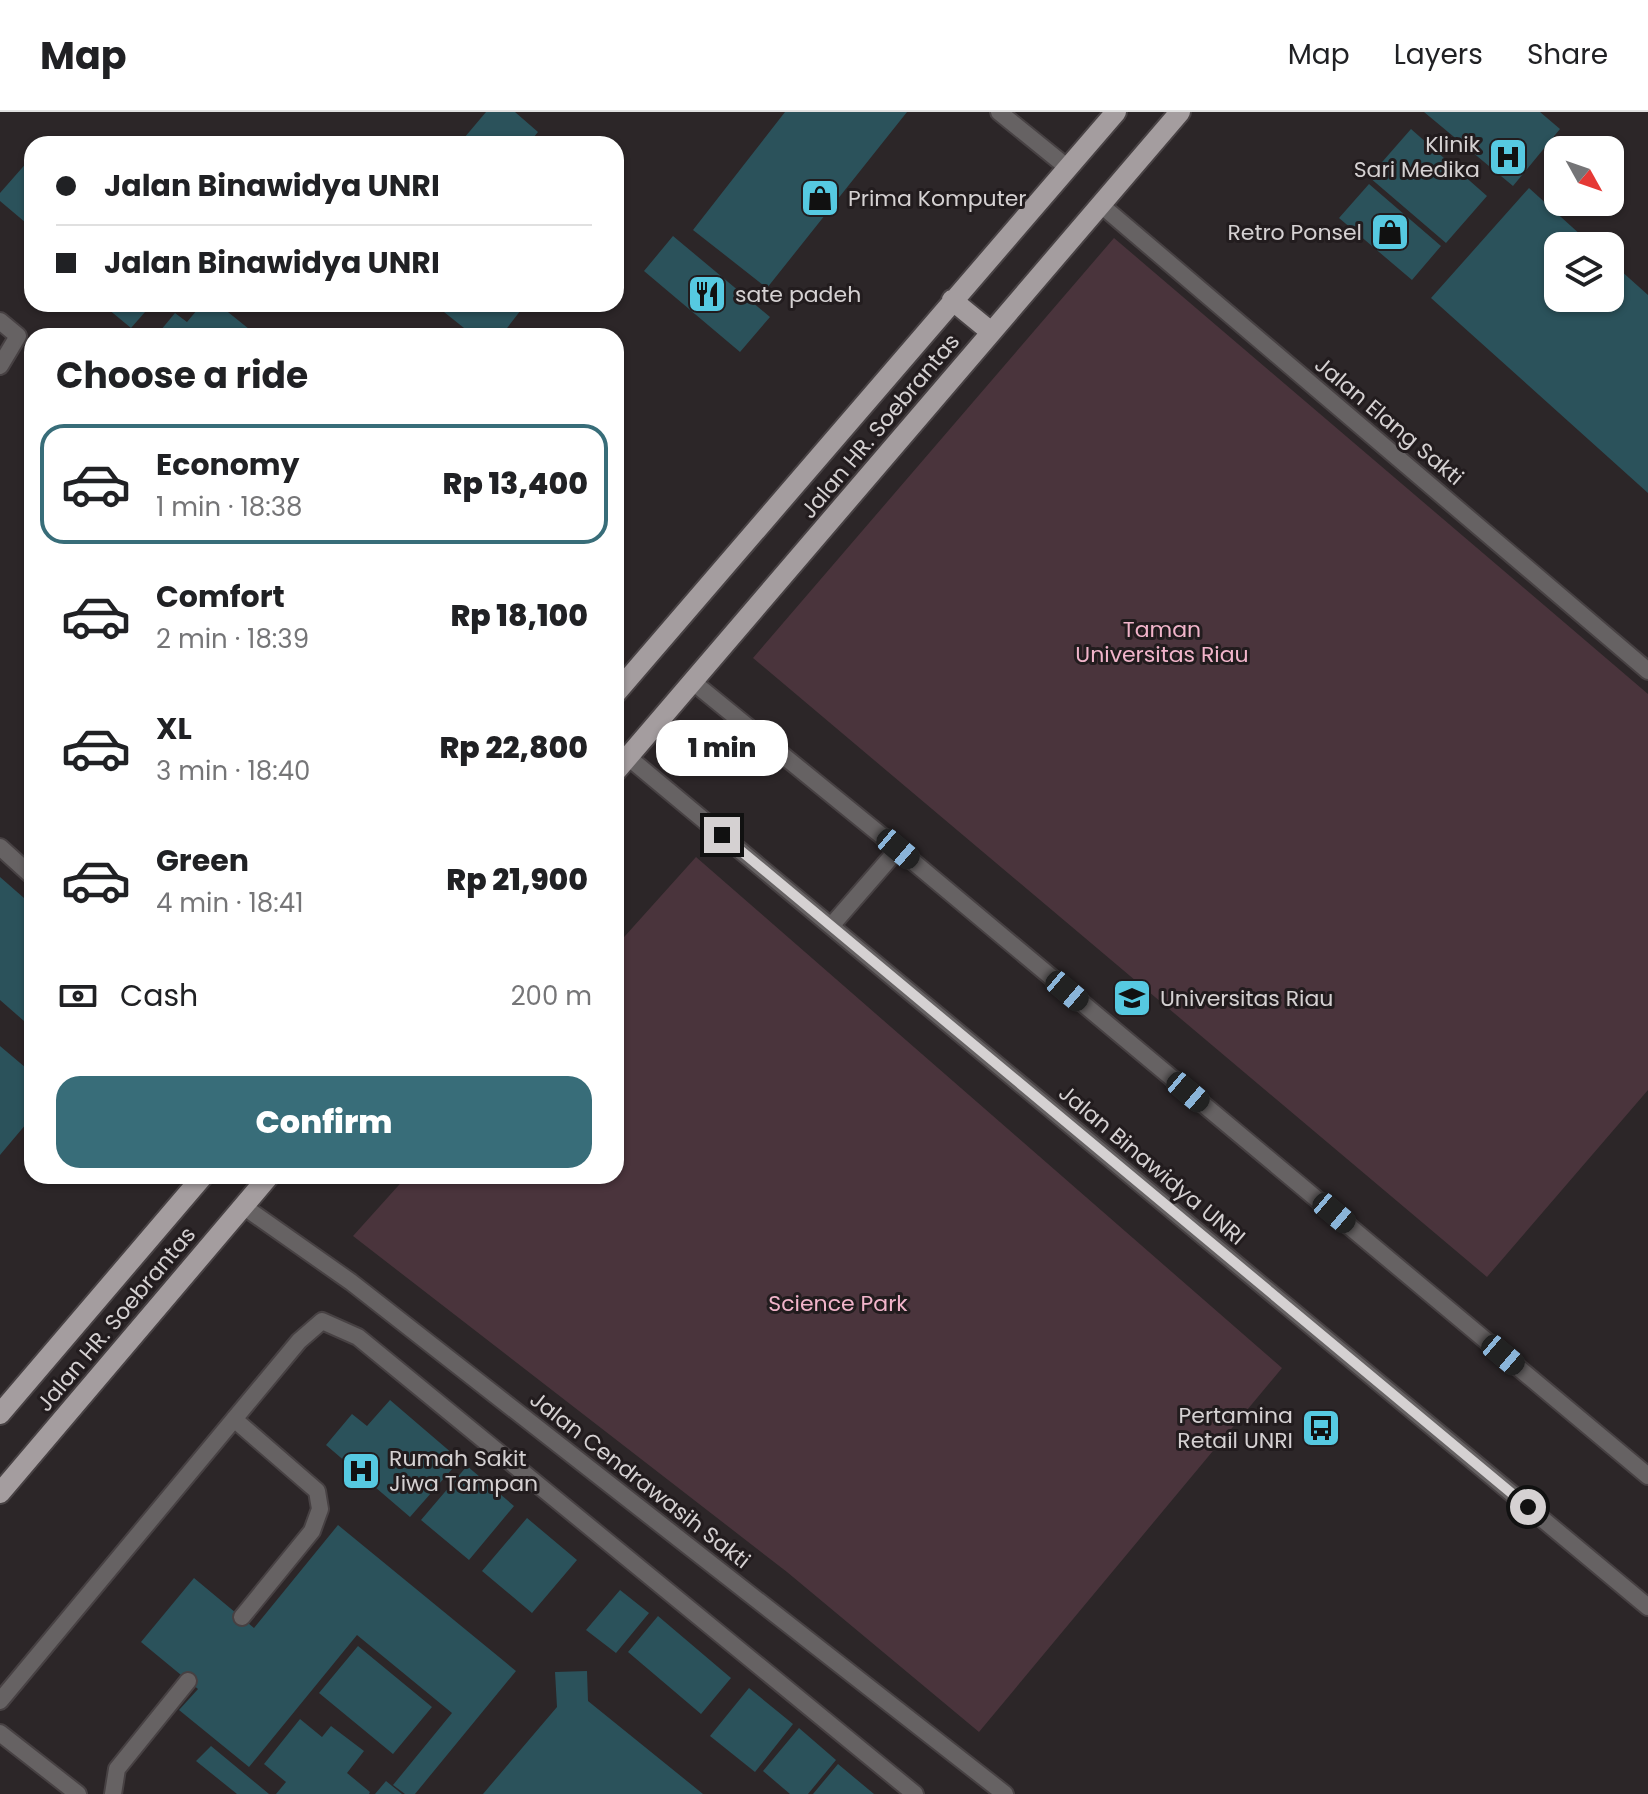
<!DOCTYPE html>
<html lang="en">
<head>
<meta charset="utf-8">
<style>
	body { margin:0; font-family:Poppins,sans-serif; background:#f2f2f2; color:#202124; height:100vh; display:flex; flex-direction:column; font-size:30px; white-space:nowrap }
	* { box-sizing:border-box; margin:0 }
	p { font-size:26px; color:#757577 }
	.icon { flex:none; width:44px; height:44px; fill:none; stroke:currentColor; stroke-width:2; stroke-linecap:round; stroke-linejoin:round }
	.map { position:relative; flex:1; overflow:hidden }
	.drawer { position:absolute; left:24px; top:216px; width:600px; height:856px; display:flex; flex-direction:column; background:#fff; border-radius:24px; box-shadow:0 2px 6px #0004 }
	.drawer>* { flex:none }
	.hud { position:absolute; left:24px; top:24px; width:600px; height:176px; border-radius:24px; box-shadow:0 2px 6px #0004; display:grid; align-content:center; height:176px; padding:0 32px; background:#fff }
	.needle { width:52px; rotate:130deg }
	.controls { position:absolute; left:1544px; top:24px; display:grid; gap:16px }
	.controls a { display:grid; place-items:center; width:80px; height:80px; border-radius:16px; background:#fff; box-shadow:0 2px 6px #0004; font-size:40px }
	.end { position:absolute; width:36px; height:36px; margin:-18px; border:10px solid #d5d1d2; background:#111; box-shadow:0 0 0 4px #111 }
	.from { border-radius:50% }
	.bubble { position:absolute; height:56px; border-radius:24px; background:#fff; box-shadow:0 2px 6px #0004; font-size:26px; font-weight:800; line-height:56px; text-align:center }
	.car { position:absolute; width:24px; height:48px; margin:-24px -12px; border-radius:10px; box-shadow:0 0 6px 2px #0007; background:linear-gradient(#222 24%,#8ab4d8 0 40%,#222 0 76%,#8ab4d8 0 86%,#222 0) }
	.hud b { display:flex; align-items:center; gap:28px; height:76px; font-size:30px }
	.hud b+b { border-top:2px solid #e0e0e0 }
	.hud i { width:20px; height:20px; background:#202124 }
	ul { padding:0; list-style:none }
	li { display:flex; align-items:center; gap:24px; height:120px; margin:0 16px 12px; padding:0 16px; border:4px solid transparent; border-radius:24px }
	li div { flex:1 }
	li b { display:block; font-size:30px }
	li em { font-style:normal; font-weight:800 }
	li.selected { border-color:#386d79 }
	li>.icon { width:72px; height:72px; stroke-width:1.5 }
	h2 { padding:0 32px; font-size:36px; line-height:96px }
	.pay { display:flex; align-items:center; gap:20px; height:88px; padding:0 32px; font-size:30px }
	.pay p { margin-inline-start:auto }
	.primary-button { display:flex; gap:16px; margin-top:auto; padding:16px 32px }
	.primary-button a { flex:1; height:92px; border-radius:24px; background:#386d79; color:#fff; font-size:32px; font-weight:800; line-height:92px; text-align:center }
	header { display:flex; align-items:center; gap:48px; box-sizing:border-box; height:112px; padding:0 40px; background:#fff; border-bottom:2px solid #e0e0e0 }
	header strong { font-size:38px }
	nav { display:flex; gap:44px; margin-inline-start:auto; font-size:28px }
	.map>svg:first-child { display:block }
	.green { fill:#4a343c }
	.building { fill:#2b525b }
	.lines { fill:none; stroke-linecap:round; stroke-linejoin:round }
	.lane-casing { stroke:#474143; stroke-width:20 }
	.street-casing { stroke:#474143; stroke-width:20 }
	.primary-casing { stroke:#474143; stroke-width:24 }
	.lane { stroke:#666263; stroke-width:16 }
	.street { stroke:#666263; stroke-width:16 }
	.primary { stroke:#a49d9f; stroke-width:20 }
	.route { stroke:#d5d1d2; stroke-width:10 }
	.labels { text-anchor:middle; dominant-baseline:central; stroke-width:6; stroke-linejoin:round; paint-order:stroke }
	.poi-label { font-size:22px; fill:#d5d1d2; stroke:#221c1e; text-anchor:start }
	.street-label { font-size:22px; fill:#d5d1d2; stroke:#221c1e }
	.park-label { font-size:22px; fill:#f1b4ca; stroke:#221c1e }
</style>
</head>
<body>
<header>
<strong>Map</strong>
<nav><a>Map</a><a>Layers</a><a>Share</a></nav>
</header>
<div class="map">
<svg width="1648" height="1682" viewBox="0 0 1648 1682">
	<rect width="100%" height="100%" fill="#2c2628"/>
	<path class="green" d="M1114,126L1648,582V978L1487,1165L753,546Z
		M696,745L1282,1256L979,1620L787,1460L353,1124L407,1064H616V834Z"/>
	<path class="building" d="M486,0H515L538,20L528,32H459Z
		M785,0H907L767,176L693,118Z
		M1424,0H1540L1560,17L1513,74Z
		M1411,17L1487,84L1446,131L1369,65Z
		M29,48L32,51V116L0,89V81Z
		M1369,72L1441,134L1412,168L1339,106Z
		M1529,76L1593,134H1558V186H1610V149L1648,183V381L1431,186Z
		M673,124L770,205L740,240L644,159Z
		M102,192H152L131,216Z
		M202,192H218L249,217L243,224H156L175,201L187,210Z
		M434,192H522L524,194L501,224H474Z
		M0,765L32,793V841L29,845L32,848V916L0,888Z
		M0,934L32,961V1005L0,1043Z
		M390,1288L460,1348L410,1405L326,1333L352,1302L367,1314Z
		M467,1354L514,1394L469,1448L421,1408Z
		M527,1406L577,1448L532,1501L482,1459Z
		M338,1413L516,1559L415,1682H405L393,1673L452,1601L357,1523L249,1655L179,1598L198,1577L141,1530L194,1466L254,1516Z
		M620,1478L649,1501L616,1541L586,1518Z
		M658,1504L731,1566L701,1602L628,1540Z
		M358,1534L432,1595L393,1642L319,1581Z
		M587,1559L588,1589L703,1682H483L557,1595L555,1560Z
		M749,1576L793,1612L755,1660L710,1624Z
		M300,1607L322,1625L331,1614L364,1639L347,1661L370,1680L369,1682H276L286,1670L264,1652Z
		M799,1616L836,1648L808,1682H790L763,1659Z
		M211,1634L269,1682H237L196,1649Z
		M838,1652L874,1682H813Z
		M386,1669L402,1682H375Z"/>
	<g class="lines">
		<g class="lane-casing">
			<path id="lane" d="M0,209L18,224L0,254
				M693,570L898,737L1648,1364
				M628,645L1648,1495
				M831,814L898,737
				M234,1307L317,1379L320,1397L312,1419L242,1505
				M0,1589L299,1229L322,1209L358,1225L915,1682
				M0,1621L78,1682
				M113,1682L117,1657L188,1569"/>
		</g>
		<g class="street-casing">
			<path id="street" d="M999,0L1068,56
				M1101,93L1648,559
				M0,735L32,764
				M243,1094L351,1170L1005,1682"/>
		</g>
		<g class="primary-casing">
			<path id="primary" d="M952,188L991,220
				M616,581L1116,0
				M616,659L1180,0
				M0,1302L203,1064
				M0,1381L269,1064"/>
		</g>
		<use href="#lane" class="lane"/>
		<use href="#street" class="street"/>
		<use href="#primary" class="primary"/>
	</g>
	<g class="lines">
		<path class="route" d="M722,723L1528,1395"/>
	</g>
	<defs>
		<g id="hospital-square" transform="scale(2)"><rect x="-9" y="-9" width="18" height="18" rx="4" fill="#56c9e1" stroke="#221c1e"/><path d="M-5-5h3v3.5h4V-5h3V5h-3V1.5h-4V5h-3Z" fill="#111"/></g>
		<g id="shop-square" transform="scale(2)"><rect x="-9" y="-9" width="18" height="18" rx="4" fill="#56c9e1" stroke="#221c1e"/><path d="M-5-2.5h2.3a2.7 3.5 0 0 1 5.4 0H5L5.5 6h-11ZM-1.5-2.5h3a1.5 2.3 0 0 0-3 0Z" fill="#111"/></g>
		<g id="restaurant-square" transform="scale(2)"><rect x="-9" y="-9" width="18" height="18" rx="4" fill="#56c9e1" stroke="#221c1e"/><path d="M-5-6h1v4h1v-4h1v4h1v-4h1v5L-1.5 .5V6h-2V.5L-5-1ZM5-6V6H3V1.5H1.5Q1.5-4 5-6Z" fill="#111"/></g>
		<g id="university-square" transform="scale(2)"><rect x="-9" y="-9" width="18" height="18" rx="4" fill="#56c9e1" stroke="#221c1e"/><path d="M0-5L7-2L0 1L-7-2ZM-4 1L0 2.5L4 1V4Q0 6-4 4Z" fill="#111"/></g>
		<g id="bus-square" transform="scale(2)"><rect x="-9" y="-9" width="18" height="18" rx="4" fill="#56c9e1" stroke="#221c1e"/><path d="M-5-6H5V4H4V6H2V4H-2V6H-4V4H-5ZM-3.5-4V0h7V-4ZM-3.5 1.2v1.5H-2V1.2ZM2 1.2v1.5H3.5V1.2Z" fill="#111"/></g>
	</defs>
	<g fill-rule="evenodd">
		<use href="#hospital-square" x="1508" y="45"/>
		<use href="#shop-square" x="820" y="86"/>
		<use href="#shop-square" x="1390" y="120"/>
		<use href="#restaurant-square" x="707" y="182"/>
		<use href="#university-square" x="1132" y="886"/>
		<use href="#bus-square" x="1321" y="1316"/>
		<use href="#hospital-square" x="361" y="1359"/>
	</g>
	<g class="labels">
		<g class="poi-label">
			<text x="1480" y="32" text-anchor="end">Klinik<tspan x="1480" dy="25">Sari Medika</tspan></text>
			<text x="848" y="86">Prima Komputer</text>
			<text x="1362" y="120" text-anchor="end">Retro Ponsel</text>
			<text x="735" y="182">sate padeh</text>
			<text x="1160" y="886">Universitas Riau</text>
			<text x="1293" y="1303" text-anchor="end">Pertamina<tspan x="1293" dy="25">Retail UNRI</tspan></text>
			<text x="389" y="1346">Rumah Sakit<tspan x="389" dy="25">Jiwa Tampan</tspan></text>
		</g>
		<g class="street-label">
			<text transform="translate(1389 309) rotate(40)">Jalan Elang Sakti</text>
			<text transform="translate(880 314) rotate(-50)">Jalan HR. Soebrantas</text>
			<text transform="translate(1152 1053) rotate(40)">Jalan Binawidya UNRI</text>
			<text transform="translate(116 1207) rotate(-50)">Jalan HR. Soebrantas</text>
			<text transform="translate(640 1368) rotate(38)">Jalan Cendrawasih Sakti</text>
		</g>
		<g class="park-label">
			<text x="1162" y="517">Taman<tspan x="1162" dy="25">Universitas Riau</tspan></text>
			<text x="838" y="1191">Science Park</text>
		</g>
	</g>
</svg>
<div class="controls">
<a><svg class="needle" viewBox="-14 -14 28 28"><path d="M0-13l5 13h-10z" fill="#e53935"/><path d="M0 13l5-13h-10z" fill="#757577"/></svg></a>
<a><svg class="icon" aria-label="layers" viewBox="0 0 24 24"><path d="M12 4l9 5-9 5-9-5zM3 14l9 5 9-5"/></svg></a>
</div>
<i class="end from" style="left:1528px;top:1395px"></i>
<i class="end" style="left:722px;top:723px"></i>
<div class="bubble" style="left:656px;top:608px;width:132px">1 min</div>
<i class="car" style="left:898px;top:737px;rotate:130deg"></i>
<i class="car" style="left:1067px;top:879px;rotate:130deg"></i>
<i class="car" style="left:1188px;top:980px;rotate:130deg"></i>
<i class="car" style="left:1334px;top:1101px;rotate:130deg"></i>
<i class="car" style="left:1503px;top:1243px;rotate:130deg"></i>
<div class="hud">
<b><i class="from"></i>Jalan Binawidya UNRI</b>
<b><i></i>Jalan Binawidya UNRI</b>
</div>
<section class="drawer">
<h2>Choose a ride</h2>
<ul>
<li class="selected"><svg class="icon" aria-label="car" viewBox="0 0 24 24"><path d="M5 17H2v-5l4-1 3-4h7l3 4 3 1v5h-3M9 17h6M6 11h13"/><circle cx="7" cy="17" r="2"/><circle cx="17" cy="17" r="2"/></svg><div><b>Economy</b><p>1 min · 18:38</p></div><em>Rp 13,400</em></li>
<li><svg class="icon" aria-label="car" viewBox="0 0 24 24"><path d="M5 17H2v-5l4-1 3-4h7l3 4 3 1v5h-3M9 17h6M6 11h13"/><circle cx="7" cy="17" r="2"/><circle cx="17" cy="17" r="2"/></svg><div><b>Comfort</b><p>2 min · 18:39</p></div><em>Rp 18,100</em></li>
<li><svg class="icon" aria-label="car" viewBox="0 0 24 24"><path d="M5 17H2v-5l4-1 3-4h7l3 4 3 1v5h-3M9 17h6M6 11h13"/><circle cx="7" cy="17" r="2"/><circle cx="17" cy="17" r="2"/></svg><div><b>XL</b><p>3 min · 18:40</p></div><em>Rp 22,800</em></li>
<li><svg class="icon" aria-label="car" viewBox="0 0 24 24"><path d="M5 17H2v-5l4-1 3-4h7l3 4 3 1v5h-3M9 17h6M6 11h13"/><circle cx="7" cy="17" r="2"/><circle cx="17" cy="17" r="2"/></svg><div><b>Green</b><p>4 min · 18:41</p></div><em>Rp 21,900</em></li>
</ul>
<div class="pay"><svg class="icon" aria-label="cash" viewBox="0 0 24 24"><path d="M3 7h18v10H3z"/><circle cx="12" cy="12" r="2"/></svg>Cash<p>200 m</p></div>
<div class="primary-button"><a>Confirm</a></div>
</section>
</div>
</body>
</html>
